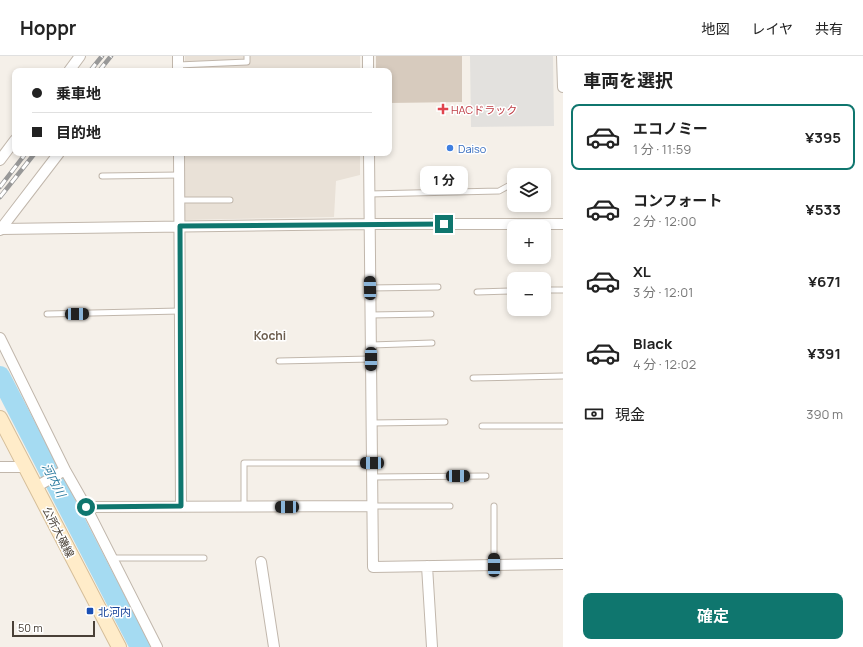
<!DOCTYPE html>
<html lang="ja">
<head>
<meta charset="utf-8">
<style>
	body { margin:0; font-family:Manrope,"Noto Sans JP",sans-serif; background:#f6f6f6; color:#222; height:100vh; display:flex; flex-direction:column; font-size:15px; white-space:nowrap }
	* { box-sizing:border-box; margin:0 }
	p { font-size:13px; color:#767676 }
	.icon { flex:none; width:22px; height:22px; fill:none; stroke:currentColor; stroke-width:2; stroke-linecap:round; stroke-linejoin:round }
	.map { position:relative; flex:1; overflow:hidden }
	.drawer { display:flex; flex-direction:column; background:#fff; width:300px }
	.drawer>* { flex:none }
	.banner { position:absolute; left:12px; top:12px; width:380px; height:88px; border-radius:8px; box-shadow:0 2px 6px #0003; display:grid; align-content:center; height:88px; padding:0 20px; background:#fff }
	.fabs { position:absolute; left:507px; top:112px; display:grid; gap:8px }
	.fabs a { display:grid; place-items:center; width:44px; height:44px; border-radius:8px; background:#fff; box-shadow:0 2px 6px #0003; font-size:20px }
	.scale { position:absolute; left:12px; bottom:10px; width:83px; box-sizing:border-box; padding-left:4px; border:2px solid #494037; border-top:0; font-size:11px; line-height:14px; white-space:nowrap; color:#494037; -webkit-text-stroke:3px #fff; paint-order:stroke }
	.end { position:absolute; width:18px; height:18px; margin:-9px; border:5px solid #0f766e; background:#fff; box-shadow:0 0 0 2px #fff }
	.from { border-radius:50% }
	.bubble { position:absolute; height:28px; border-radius:8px; background:#fff; box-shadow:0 2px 6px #0003; font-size:13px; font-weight:700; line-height:28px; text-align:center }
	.car { position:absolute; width:12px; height:24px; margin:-12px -6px; border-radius:5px; box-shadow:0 0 3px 1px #0007; background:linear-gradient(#222 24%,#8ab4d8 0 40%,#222 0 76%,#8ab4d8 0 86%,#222 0) }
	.banner b { display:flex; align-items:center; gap:14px; height:38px; font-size:15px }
	.banner b+b { border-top:1px solid #e0e0e0 }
	.banner i { width:10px; height:10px; background:#222 }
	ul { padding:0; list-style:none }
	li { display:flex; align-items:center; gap:12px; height:66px; margin:0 8px 6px; padding:0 12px; border:2px solid transparent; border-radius:8px }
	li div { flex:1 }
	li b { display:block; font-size:15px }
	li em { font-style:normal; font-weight:700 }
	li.selected { border-color:#0f766e }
	li>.icon { width:36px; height:36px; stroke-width:1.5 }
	h2 { padding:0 20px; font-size:18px; line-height:48px }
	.pay { display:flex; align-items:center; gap:10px; height:44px; padding:0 20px; font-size:15px }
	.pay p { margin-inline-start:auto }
	.action { display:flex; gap:8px; margin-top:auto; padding:8px 20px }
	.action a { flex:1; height:46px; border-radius:8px; background:#0f766e; color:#fff; font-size:16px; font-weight:700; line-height:46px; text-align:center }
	header { display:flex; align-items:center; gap:24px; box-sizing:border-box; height:56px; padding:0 20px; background:#fff; border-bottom:1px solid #e0e0e0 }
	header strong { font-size:19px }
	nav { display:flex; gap:22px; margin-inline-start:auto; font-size:14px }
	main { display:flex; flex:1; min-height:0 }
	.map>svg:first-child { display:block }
	.residential { fill:#e9e1d7 }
	.parking { fill:#e3e1de }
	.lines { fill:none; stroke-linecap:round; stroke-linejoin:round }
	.river { stroke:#a5dbf2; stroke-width:20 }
	.building { fill:#d7cbbe }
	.lane-casing { stroke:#c1b7ac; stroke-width:7 }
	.street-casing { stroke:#c1b7ac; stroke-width:12 }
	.secondary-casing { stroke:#d5be99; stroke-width:16 }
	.lane { stroke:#fff; stroke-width:5 }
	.street { stroke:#fff; stroke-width:10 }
	.secondary { stroke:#ffecc9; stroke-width:14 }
	.rail-casing { stroke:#989898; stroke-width:4.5 }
	.rail { stroke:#fff; stroke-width:3; stroke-dasharray:9; stroke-linecap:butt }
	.route { stroke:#0f766e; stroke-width:5 }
	.health-dot { fill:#e0444e; stroke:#fff; stroke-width:1.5 }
	.shop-dot { fill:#3f7fe0; stroke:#fff; stroke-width:1.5 }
	.transit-dot { fill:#1a4fb4; stroke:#fff; stroke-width:1.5 }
	.labels { text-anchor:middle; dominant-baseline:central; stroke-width:3; stroke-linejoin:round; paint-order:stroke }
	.health-label { font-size:11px; fill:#be3a42; stroke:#fff; text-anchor:start }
	.shop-label { font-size:11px; fill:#366cbe; stroke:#fff; text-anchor:start }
	.street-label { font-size:11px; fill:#494037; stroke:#fff }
	.transit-label { font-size:11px; fill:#164399; stroke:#fff; text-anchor:start }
	.neighbourhood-label { font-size:12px; font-weight:bold; fill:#6c5d4e; stroke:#fff }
	.water-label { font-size:12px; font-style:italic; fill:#2a7a9f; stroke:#fff }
</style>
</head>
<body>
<header>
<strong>Hoppr</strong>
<nav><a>地図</a><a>レイヤ</a><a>共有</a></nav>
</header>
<main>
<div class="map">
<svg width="563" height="591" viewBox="0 0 563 591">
	<rect width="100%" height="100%" fill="#f5f0e9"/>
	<path class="residential" d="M185,0H360V15H185Z
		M185,97H360V119L336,125L334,161L185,164Z"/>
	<path class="parking" d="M470,0H553L554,70L471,71Z"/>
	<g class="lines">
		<path class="river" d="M0,320L140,591"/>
	</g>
	<path class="building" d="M376,0H462V46L389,47V15H376Z"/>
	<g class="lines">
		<g class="lane-casing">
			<path id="lane" d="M178,9L247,6V0
				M102,120L180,119
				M369,138L499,135L510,129
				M180,144H230
				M370,232L438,231
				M544,234H563
				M477,236L514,235
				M47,258L180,255
				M370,259L431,258
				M371,289L432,287
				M279,305L371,303
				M473,322L563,320
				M372,367L445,366
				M482,370H563
				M372,421L486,420
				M372,450H450
				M494,450V509
				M244,451V407H372
				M112,502H204"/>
		</g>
		<g class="street-casing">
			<path id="street" d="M178,0V15
				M368,0V15
				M562,0L563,31
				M69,15L80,0
				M179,97L181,450
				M369,97L373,511L563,508
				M0,104L15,84
				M1,173L369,168H563
				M0,174L59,97
				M0,282L65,414L86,451L157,591
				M0,411H26
				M36,431L65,414
				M86,451L372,450
				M261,506L274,591
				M427,510L432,591"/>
		</g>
		<g class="secondary-casing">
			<path id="secondary" d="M0,362L119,591"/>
		</g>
		<use href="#lane" class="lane"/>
		<use href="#street" class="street"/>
		<use href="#secondary" class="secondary"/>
		<g class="rail-casing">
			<path id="rail" d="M90,15L102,0
				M99,15L111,0
				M0,131L26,97
				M0,141L35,97"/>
		</g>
		<use href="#rail" class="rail"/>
	</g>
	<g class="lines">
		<path class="route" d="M86,451L181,450L180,170L444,168"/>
	</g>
	<path class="health-dot" d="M441 47h4v4h4v4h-4v4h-4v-4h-4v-4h4z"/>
	<circle class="shop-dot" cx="450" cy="92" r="4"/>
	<rect class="transit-dot" x="86" y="551" width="8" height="8" rx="2"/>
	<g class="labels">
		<g class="health-label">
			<text x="451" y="53">HACドラック</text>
		</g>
		<g class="shop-label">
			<text x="458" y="92">Daiso</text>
		</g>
		<g class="street-label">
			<text transform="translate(59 476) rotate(63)">公所大磯線</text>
		</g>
		<g class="transit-label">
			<text x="98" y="555">北河内</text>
		</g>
		<g class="neighbourhood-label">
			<text x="270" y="279">Kochi</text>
		</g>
		<g class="water-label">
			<text transform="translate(54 424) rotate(63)">河内川</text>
		</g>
	</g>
</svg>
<div class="fabs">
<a><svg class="icon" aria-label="layers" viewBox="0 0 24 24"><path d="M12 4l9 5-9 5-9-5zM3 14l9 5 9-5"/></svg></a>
<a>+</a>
<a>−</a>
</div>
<div class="scale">50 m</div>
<i class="end from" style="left:86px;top:451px"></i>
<i class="end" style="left:444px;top:168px"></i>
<div class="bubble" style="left:420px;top:110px;width:48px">1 分</div>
<i class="car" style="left:370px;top:232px;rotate:359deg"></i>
<i class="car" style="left:77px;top:258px;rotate:89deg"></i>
<i class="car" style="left:371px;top:303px;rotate:180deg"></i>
<i class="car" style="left:372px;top:407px;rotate:270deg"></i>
<i class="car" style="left:458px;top:420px;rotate:90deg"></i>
<i class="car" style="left:287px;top:451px;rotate:270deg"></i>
<i class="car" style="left:494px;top:509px;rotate:0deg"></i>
<div class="banner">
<b><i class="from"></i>乗車地</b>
<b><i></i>目的地</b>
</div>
</div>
<section class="drawer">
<h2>車両を選択</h2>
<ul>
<li class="selected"><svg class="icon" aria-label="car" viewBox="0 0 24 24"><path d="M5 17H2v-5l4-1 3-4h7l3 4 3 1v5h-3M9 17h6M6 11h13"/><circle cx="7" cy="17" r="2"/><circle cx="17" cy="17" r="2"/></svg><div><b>エコノミー</b><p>1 分 · 11:59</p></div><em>¥395</em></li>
<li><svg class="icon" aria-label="car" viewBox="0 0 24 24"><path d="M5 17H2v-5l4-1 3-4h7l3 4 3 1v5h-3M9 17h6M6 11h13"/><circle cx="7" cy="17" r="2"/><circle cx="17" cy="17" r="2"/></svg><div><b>コンフォート</b><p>2 分 · 12:00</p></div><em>¥533</em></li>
<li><svg class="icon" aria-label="car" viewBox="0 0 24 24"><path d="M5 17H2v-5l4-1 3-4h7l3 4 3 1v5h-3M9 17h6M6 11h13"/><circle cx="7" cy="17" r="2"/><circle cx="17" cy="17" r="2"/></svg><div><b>XL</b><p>3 分 · 12:01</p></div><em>¥671</em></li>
<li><svg class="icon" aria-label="car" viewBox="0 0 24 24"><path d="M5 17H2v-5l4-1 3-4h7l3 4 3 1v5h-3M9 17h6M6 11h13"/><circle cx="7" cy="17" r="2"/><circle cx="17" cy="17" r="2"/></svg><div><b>Black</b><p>4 分 · 12:02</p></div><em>¥391</em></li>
</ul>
<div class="pay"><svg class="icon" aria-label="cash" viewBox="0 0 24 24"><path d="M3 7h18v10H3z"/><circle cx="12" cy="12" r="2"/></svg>現金<p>390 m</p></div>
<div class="action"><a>確定</a></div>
</section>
</main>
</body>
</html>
